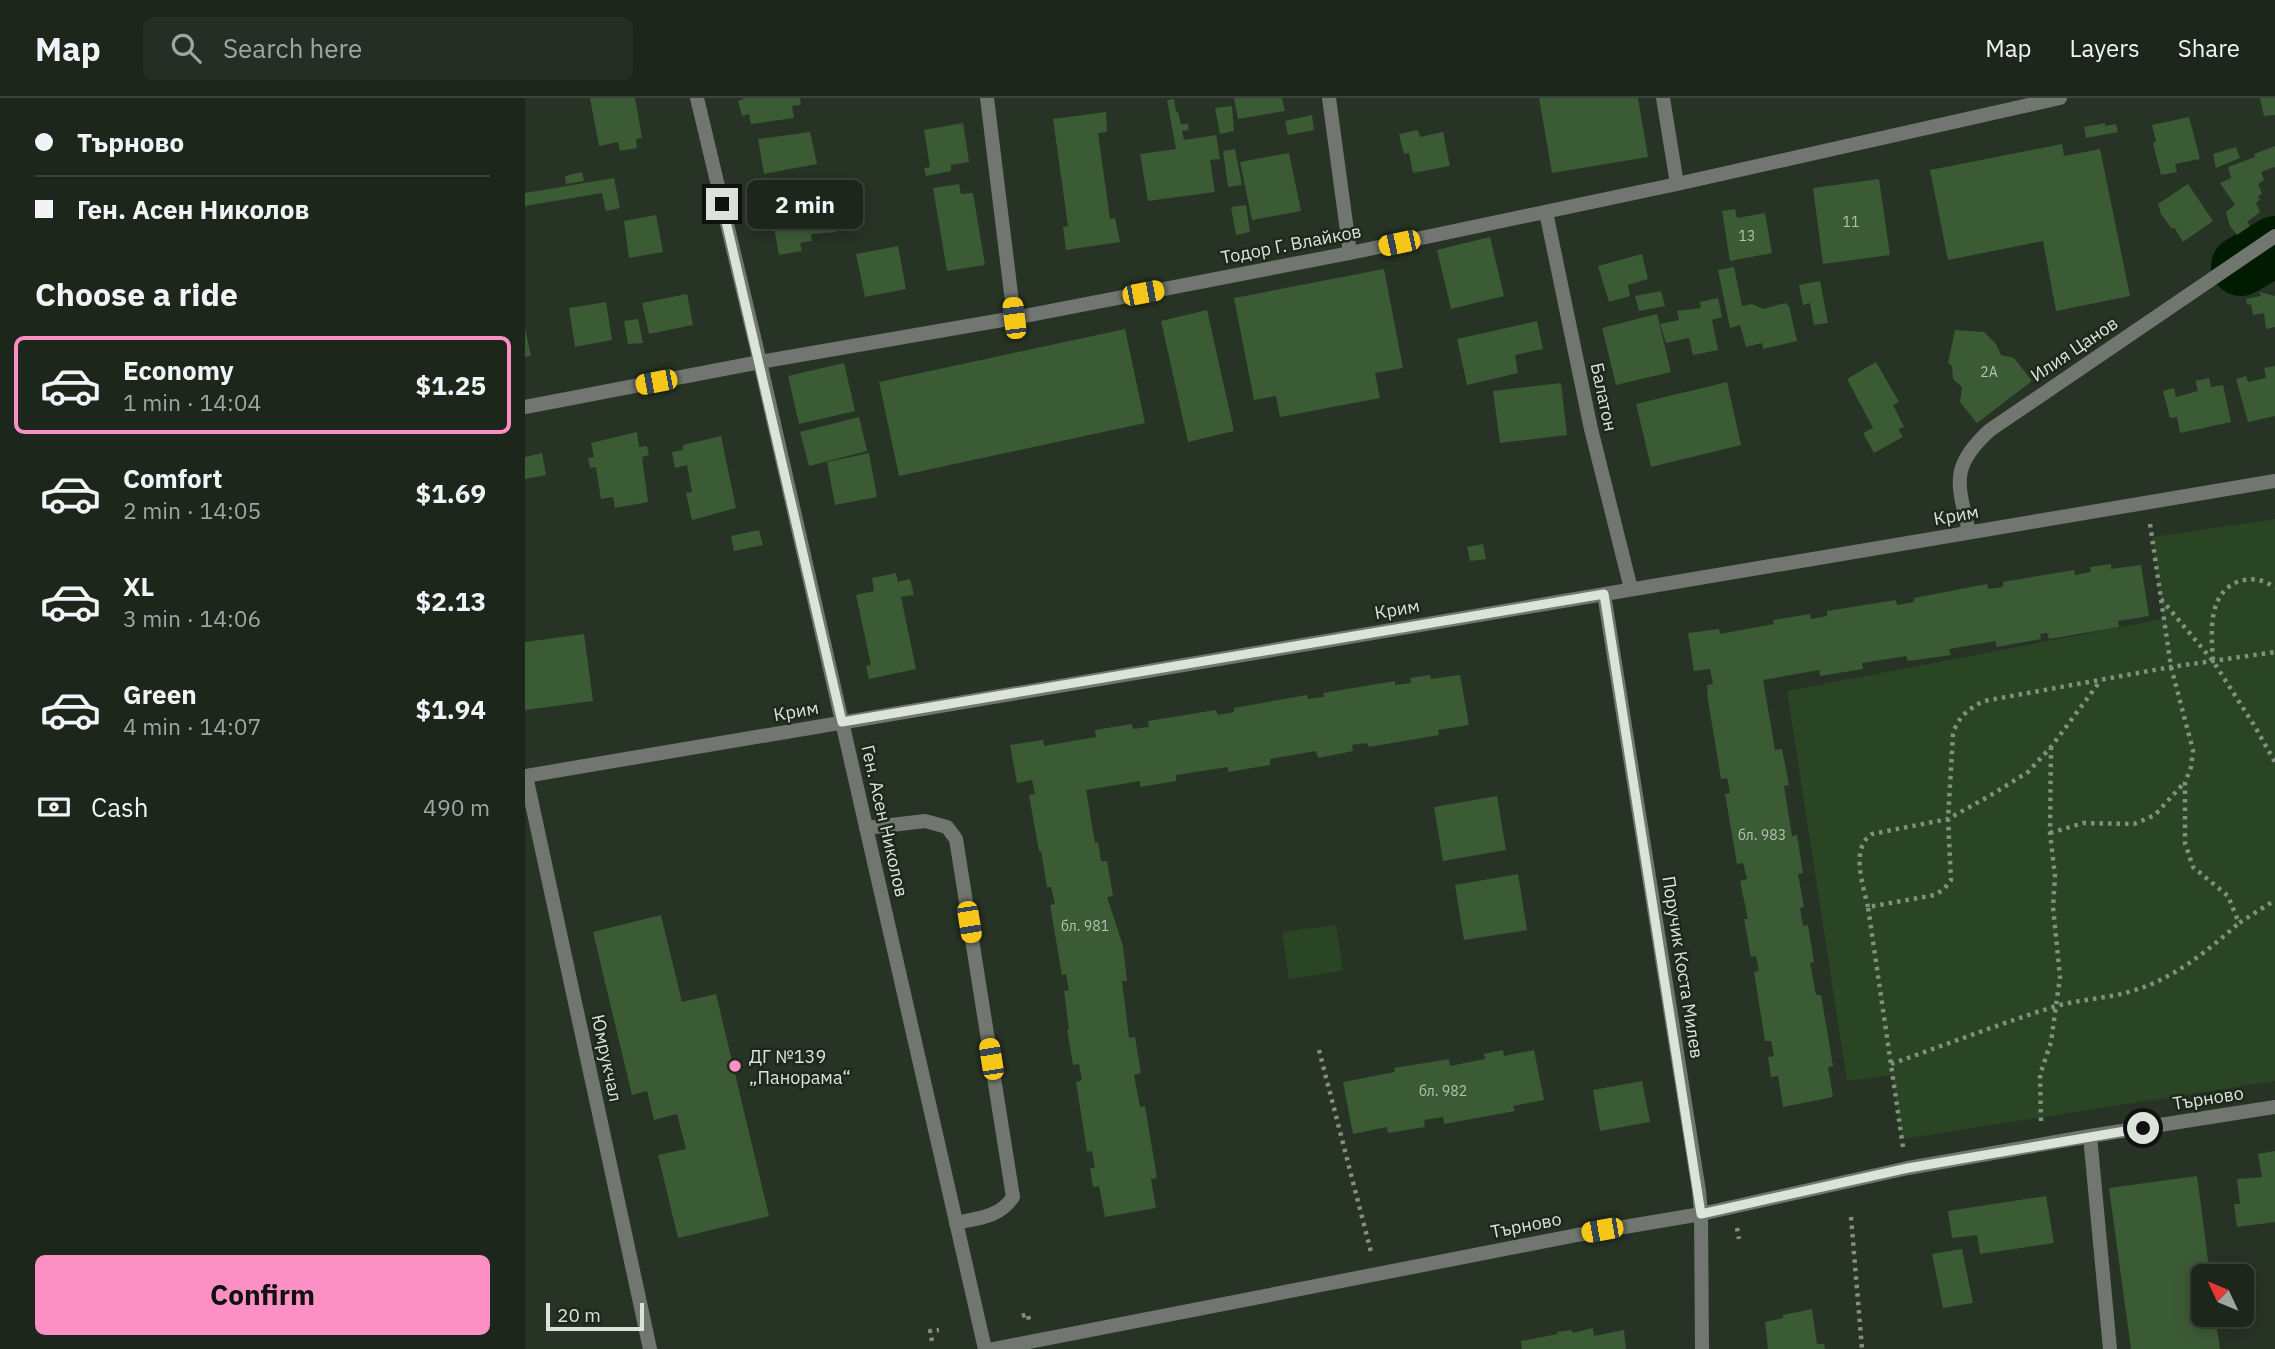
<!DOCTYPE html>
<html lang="en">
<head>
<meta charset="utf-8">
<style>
	body { margin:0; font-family:"IBM Plex Sans",sans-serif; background:#252e24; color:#f1f3f6; height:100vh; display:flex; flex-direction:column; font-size:26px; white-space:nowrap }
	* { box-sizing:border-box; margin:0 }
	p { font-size:23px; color:#a0a5a3 }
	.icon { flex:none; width:38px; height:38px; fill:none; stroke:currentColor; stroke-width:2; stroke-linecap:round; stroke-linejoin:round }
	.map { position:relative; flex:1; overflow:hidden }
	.details { display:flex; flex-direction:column; background:#1d261b; width:525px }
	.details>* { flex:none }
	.banner { display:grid; align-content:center; height:154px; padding:0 35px; background:#1d261b }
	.needle { width:46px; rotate:314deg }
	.controls { position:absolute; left:1666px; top:1166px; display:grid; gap:14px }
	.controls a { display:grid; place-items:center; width:63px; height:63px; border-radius:10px; background:#1d261b; box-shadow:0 4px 18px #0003,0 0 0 2px #3b433a; font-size:35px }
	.scale { position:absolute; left:21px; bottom:18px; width:98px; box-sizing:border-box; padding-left:7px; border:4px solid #dce4da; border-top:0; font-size:19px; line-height:24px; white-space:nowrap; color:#dce4da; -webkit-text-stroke:5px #1d291b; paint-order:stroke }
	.end { position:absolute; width:32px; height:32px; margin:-16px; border:9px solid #dce4da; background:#111; box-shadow:0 0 0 4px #111 }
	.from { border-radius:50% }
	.bubble { position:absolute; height:49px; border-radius:10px; background:#1d261b; box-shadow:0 4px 18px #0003,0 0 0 2px #3b433a; font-size:23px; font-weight:800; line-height:49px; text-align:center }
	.car { position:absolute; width:21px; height:42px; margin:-21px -10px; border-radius:9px; box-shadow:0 0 5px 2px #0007; background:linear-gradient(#f5c518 24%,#345 0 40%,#f5c518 0 76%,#345 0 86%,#f5c518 0) }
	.banner b { display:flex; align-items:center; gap:24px; height:66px; font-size:26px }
	.banner b+b { border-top:2px solid #3b433a }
	.banner i { width:18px; height:18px; background:#f1f3f6 }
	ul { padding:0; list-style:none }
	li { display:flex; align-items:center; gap:21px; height:98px; margin:0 14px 10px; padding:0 21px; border:4px solid transparent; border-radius:10px }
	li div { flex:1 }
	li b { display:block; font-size:26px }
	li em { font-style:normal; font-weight:800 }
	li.current { border-color:#fc8fc3 }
	li>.icon { width:63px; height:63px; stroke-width:1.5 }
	h2 { padding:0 35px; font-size:32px; line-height:84px }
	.pay { display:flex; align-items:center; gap:18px; height:77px; padding:0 35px; font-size:26px }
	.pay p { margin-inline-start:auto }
	.primary-button { display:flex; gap:14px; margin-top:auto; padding:14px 35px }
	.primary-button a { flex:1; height:80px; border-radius:10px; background:#fc8fc3; color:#111; font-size:28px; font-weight:800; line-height:80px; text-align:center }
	header { display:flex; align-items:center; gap:42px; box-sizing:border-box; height:98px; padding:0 35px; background:#1d261b; border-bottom:2px solid #3b433a }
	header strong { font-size:33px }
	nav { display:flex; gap:38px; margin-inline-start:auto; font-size:24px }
	.search { width:490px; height:63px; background:#252e24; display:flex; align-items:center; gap:18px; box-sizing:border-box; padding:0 24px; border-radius:10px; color:#a0a5a3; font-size:26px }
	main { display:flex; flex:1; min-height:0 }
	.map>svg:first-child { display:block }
	.green { fill:#294524 }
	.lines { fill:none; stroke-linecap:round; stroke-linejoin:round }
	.river { stroke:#001b00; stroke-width:60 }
	.building { fill:#3b5b35 }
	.path { stroke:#848e81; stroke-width:4.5; stroke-dasharray:3.5 5; stroke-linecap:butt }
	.service { stroke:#717770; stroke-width:14 }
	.minor { stroke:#717770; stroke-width:14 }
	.tertiary { stroke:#717770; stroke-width:14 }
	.route { stroke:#dce4da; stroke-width:9 }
	.poi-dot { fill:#fc8fc3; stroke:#1d291b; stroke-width:2.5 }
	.labels { text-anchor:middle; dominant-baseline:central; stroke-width:5; stroke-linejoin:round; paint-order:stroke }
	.number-label { font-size:14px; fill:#b4c2b1 }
	.street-label { font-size:18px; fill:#dce4da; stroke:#1d291b }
	.poi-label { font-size:18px; fill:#dce4da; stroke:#1d291b; text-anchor:start }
</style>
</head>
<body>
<header>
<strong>Map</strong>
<div class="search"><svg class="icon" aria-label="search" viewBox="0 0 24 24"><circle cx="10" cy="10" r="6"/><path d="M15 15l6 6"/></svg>Search here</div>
<nav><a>Map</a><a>Layers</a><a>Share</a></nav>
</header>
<main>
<section class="details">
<div class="banner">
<b><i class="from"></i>Търново</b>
<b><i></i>Ген. Асен Николов</b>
</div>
<h2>Choose a ride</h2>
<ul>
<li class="current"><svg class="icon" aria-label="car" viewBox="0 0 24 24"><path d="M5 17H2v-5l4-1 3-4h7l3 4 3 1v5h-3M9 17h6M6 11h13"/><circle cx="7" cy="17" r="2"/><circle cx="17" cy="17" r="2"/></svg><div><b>Economy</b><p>1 min · 14:04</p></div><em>$1.25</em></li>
<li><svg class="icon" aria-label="car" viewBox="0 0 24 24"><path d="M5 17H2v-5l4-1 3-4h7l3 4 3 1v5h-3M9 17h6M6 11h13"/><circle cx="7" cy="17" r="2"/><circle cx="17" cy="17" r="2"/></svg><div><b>Comfort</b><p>2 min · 14:05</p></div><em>$1.69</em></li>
<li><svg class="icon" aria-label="car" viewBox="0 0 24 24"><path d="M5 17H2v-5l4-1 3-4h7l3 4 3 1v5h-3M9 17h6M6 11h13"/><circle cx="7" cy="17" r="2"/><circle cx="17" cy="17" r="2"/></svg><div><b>XL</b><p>3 min · 14:06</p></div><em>$2.13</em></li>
<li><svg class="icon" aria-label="car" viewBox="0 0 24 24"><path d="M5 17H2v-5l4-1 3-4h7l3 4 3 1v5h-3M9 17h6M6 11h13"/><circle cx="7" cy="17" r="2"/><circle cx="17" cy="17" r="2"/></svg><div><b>Green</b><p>4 min · 14:07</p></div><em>$1.94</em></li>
</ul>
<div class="pay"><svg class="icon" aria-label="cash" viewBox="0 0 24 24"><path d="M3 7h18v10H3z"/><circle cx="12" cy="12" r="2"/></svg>Cash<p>490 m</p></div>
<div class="primary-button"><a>Confirm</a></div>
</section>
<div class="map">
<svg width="1750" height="1251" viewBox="0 0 1750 1251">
	<rect width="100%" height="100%" fill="#273324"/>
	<path class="green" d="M1750,421V983L1377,1041L1367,977L1322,983L1262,593L1638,521L1627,439Z
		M811,827L818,873L764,881L757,834Z"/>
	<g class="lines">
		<path class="river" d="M1716,168L1750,148"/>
	</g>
	<path class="building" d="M65,0H110L117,40L111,41L112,50L95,53L93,44L74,48Z
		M220,0H275L276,7L267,8L269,20L226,26L224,16L217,18L213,3Z
		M709,0H757L760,13L713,21Z
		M1014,0H1113L1123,59L1027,75Z
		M1735,0H1750V17L1739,18Z
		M649,1L651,14H653L656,26H663L664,32L657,33L659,42L691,37L695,61L685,62L690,94L623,103L615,56L651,51L642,2Z
		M707,8L709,33L695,36L690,10Z
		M581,14L582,34L573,35L585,121L590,120L595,144L541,152L538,129L543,128L528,21Z
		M787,17L789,32L763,37L760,23Z
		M1664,19L1675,61L1650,66L1652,74L1636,77L1628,45L1631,43L1627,27Z
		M438,25L444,64L426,67V73L401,78L399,70L405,69L399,32Z
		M1580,25V28L1591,26L1593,34L1561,40L1559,29Z
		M893,32L895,39L918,34L925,68L888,75L884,55L879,56L874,36Z
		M285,34L292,66L239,76L233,41Z
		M1537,46L1539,58L1575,51L1605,198L1531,213L1518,143L1423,162L1405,72Z
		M1750,48V69L1736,74L1739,82L1733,86L1737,96L1733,98L1735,102L1731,105L1735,114L1722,124L1725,128L1712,137L1705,128L1701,114L1710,107L1695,85L1706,80L1703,69L1730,59L1729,56Z
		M1711,49L1715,60L1691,70L1688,56Z
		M710,51L717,87L703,89L698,53Z
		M764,55L776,113L727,122L715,64Z
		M57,74L59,83L41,86L40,78Z
		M89,80L95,110L81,113L77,95L0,108V95Z
		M1354,81L1365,157L1298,166L1288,90Z
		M434,86L436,96L448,95L460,167L422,173L408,90Z
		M1663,86L1688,123L1658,144L1649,129L1647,131L1636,116L1633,106Z
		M278,92L284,122L309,118L311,134L286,136L287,143L275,145L277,153L254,157L243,99Z
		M721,107L725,134L711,137L706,109Z
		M1210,111L1212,120L1240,115L1247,155L1205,163L1197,113Z
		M131,117L138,154L104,160L99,123Z
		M965,139L979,198L926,211L912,152Z
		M373,148L381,191L340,199L331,156Z
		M1117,156L1123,181L1103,187L1105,198L1084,204L1073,168Z
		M1209,169L1217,208L1227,206L1238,211L1260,205L1264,208L1272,243L1238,251L1237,245L1221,249L1215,227L1205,230L1193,172Z
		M859,171L878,270L850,275L855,300L755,319L751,298L729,302L709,200Z
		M1295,183L1303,225L1289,227L1285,205L1278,207L1274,187Z
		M1136,193L1140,208L1114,213L1110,198Z
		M1735,194L1750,198V229L1741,231L1739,215L1728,217L1726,206L1722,207L1721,201L1736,198Z
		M162,196L168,227L124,236L117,205Z
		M1193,200L1197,219L1187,222L1193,252L1168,257L1164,240L1141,245L1135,226L1154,222L1152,213L1176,210L1175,204Z
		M81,204L87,242L50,249L44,210Z
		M682,212L709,333L663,344L636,223Z
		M1132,216L1146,274L1091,287L1077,230Z
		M113,221L118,245L103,246L99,223Z
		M1012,223L1018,251L990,257L993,275L942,287L932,241Z
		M0,230L6,258L0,259Z
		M600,231L620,325L374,378L354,284Z
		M1430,232L1459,234L1471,246L1476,257L1489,260L1507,283L1452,325L1435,304L1437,289L1428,281L1427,268L1423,265Z
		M1351,264L1374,304L1368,307L1379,329L1373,331L1378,339L1349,355L1338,335L1348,330L1322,281Z
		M319,265L330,313L274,326L263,278Z
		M1750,268V318L1723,324L1711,281L1721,278L1723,284L1741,280L1739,270Z
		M1684,280L1686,289L1698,287L1706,324L1655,335L1652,319L1645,320L1638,293L1649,290L1651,299L1673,293L1670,283Z
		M1202,284L1216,347L1126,369L1111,306Z
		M1036,285L1042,337L975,345L968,293Z
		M334,319L342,353L284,368L275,334Z
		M112,334L114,349L122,348L124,357L117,359L123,404L90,410L88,399L76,401L71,369L65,370L63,360L69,359L66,345Z
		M196,338L211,410L167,422L161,395L167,394L162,367L150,370L147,354L158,352V347Z
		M17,355L21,377L0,381V359Z
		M344,355L352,399L310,407L302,364Z
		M234,432L238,447L209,453L206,438Z
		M958,446L961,461L945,463L942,449Z
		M1586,466V471L1616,467L1624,518L1593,523L1594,529L1524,541L1522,535L1515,536L1516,541L1472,549L1470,543L1424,551L1426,557L1383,563L1381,558L1337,565L1338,571L1295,578L1294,572L1238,582L1250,652L1257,651L1264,687L1259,688L1267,738L1272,737L1278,775L1273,776L1279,809L1275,810L1278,828L1283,827L1289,864L1285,865L1291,897H1296L1308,968L1303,969L1308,999L1258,1009L1253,978L1246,979L1243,959L1249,958L1246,943H1240L1229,874L1234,873L1231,858L1226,859L1219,821H1223L1215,783L1222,781L1218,765L1212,766L1200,696L1205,695L1204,689L1202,680L1196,681L1183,602L1182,587L1188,586L1185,571L1169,573L1163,535L1194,531L1195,536L1249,526L1248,522L1285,516L1286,521L1302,518V513L1371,502L1372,507L1389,504V500L1462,486L1463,491L1478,489V484L1549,472L1550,477L1566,474L1565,469Z
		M371,475L373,484L385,481L389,497L376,499L391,571L344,581L341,568L346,567L331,497L349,493L347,480Z
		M59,536L68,603L0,612V544Z
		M905,577L906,581L935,577L944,627L913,632L914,637L844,649L842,645L827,647L828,653L793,660L791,653L745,661V667L703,674V669L651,677V683L615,689V683L561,692L570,745L573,744L576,763H582L588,798L582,799L598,848L602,883H597L604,940L610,939L616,975L609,977L615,1009L620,1008L632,1080L626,1081L631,1110L580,1119L574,1088L568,1089L565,1070H570L567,1053L562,1054L551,984L557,982L554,966L548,967L542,931H544L539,893L544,892L541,876L537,877L525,807L530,806L526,789H522L516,753H514L504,697L510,696L507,682L492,685L485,647L518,642L519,648L571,639L570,632L607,626L608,631L624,629L623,623L691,612L693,617L709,614V610L782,597L783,601L790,600L799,599L798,595L870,583V587L886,585L885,580Z
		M972,698L981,752L918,763L909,709Z
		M993,776L1002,832L939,842L930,787Z
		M136,817L157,904L191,896L244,1118L153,1140L133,1057L161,1051L152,1016L129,1022L122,993L107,997L68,834Z
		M978,952L979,958L1009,952L1019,1002L988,1008L990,1013L919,1026L918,1019L899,1022L900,1029L863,1035L862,1029L828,1036L818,984L870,974L869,970L924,961L925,968L960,961L959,956Z
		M1117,983L1125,1024L1075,1033L1068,992Z
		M1750,1053V1124L1712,1129L1709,1106H1715L1712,1081L1737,1079L1733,1056Z
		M1672,1078L1685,1178H1678V1216H1690L1695,1251H1606L1584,1090Z
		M1521,1098L1529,1145L1455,1156L1452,1137L1427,1140L1423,1113Z
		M1437,1151L1448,1205L1418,1210L1407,1156Z
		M1287,1211L1292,1246H1299L1300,1251H1243L1240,1224L1258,1220V1217Z
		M1068,1230L1069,1238L1099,1232L1101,1251H997L996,1243L1033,1236L1032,1234L1047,1232L1048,1235Z"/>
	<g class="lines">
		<path class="path" d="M1625,426L1646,569L1668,652L1666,669L1660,685V745L1668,769L1703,798L1714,825L1750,802
			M1636,501L1688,563L1729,627L1750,664
			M1688,562C1686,534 1682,490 1719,482C1730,480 1740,482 1750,490
			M1525,735L1558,725L1609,726L1630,717L1659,685
			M1343,809C1338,787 1325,750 1347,736L1423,721L1466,697L1503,674L1526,649L1576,582
			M794,952L846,1154
			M1366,966C1420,947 1474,926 1528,909C1554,901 1581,901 1607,893C1649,881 1682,853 1714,825
			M1516,1023L1515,977L1526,944L1535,879L1528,809L1530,778L1525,735L1526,649
			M1378,1049L1343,809L1410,797L1419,791L1426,782L1423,721L1428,636C1433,619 1443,611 1459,603L1646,569L1750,554
			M1326,1119L1337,1251
			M1212,1130L1214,1141
			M497,1218L503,1216L504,1223
			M407,1243L405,1233L414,1232"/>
		<path class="service" d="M341,730L400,723L422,729L431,741L488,1099C475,1119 454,1120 431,1125"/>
		<path class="minor" d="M462,0L489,220
			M804,0L825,155
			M1138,0L1152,86
			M1021,114L1066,331L1106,491
			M0,309L235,264L489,220L825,155L1152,86L1535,0
			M1444,434C1433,386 1424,369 1465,332L1750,138
			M1079,496L1174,1093L1176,1116L1177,1251
			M0,678L1750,383
			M1,678L125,1251
			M1565,1038L1585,1251"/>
		<path class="tertiary" d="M172,0L235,264L460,1251
			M468,1251L1052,1137L1176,1116L1383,1070L1565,1038L1750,1009"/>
	</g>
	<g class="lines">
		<path class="route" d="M197,106L317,624L1079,496L1176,1116L1383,1070L1618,1030"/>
	</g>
	<circle class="poi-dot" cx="210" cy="968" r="7"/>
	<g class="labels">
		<g class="number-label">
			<text x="1326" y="124">11</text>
			<text x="1222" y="138">13</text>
			<text x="1464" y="274">2А</text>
			<text x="1237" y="737">бл. 983</text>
			<text x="560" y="828">бл. 981</text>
			<text x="918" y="993">бл. 982</text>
		</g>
		<g class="street-label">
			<text transform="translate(766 146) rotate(-11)">Тодор Г. Влайков</text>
			<text transform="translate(1549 251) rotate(-34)">Илия Цанов</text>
			<text transform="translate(1079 299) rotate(78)">Балатон</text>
			<text transform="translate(1431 417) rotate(-10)">Крим</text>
			<text transform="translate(872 511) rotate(-10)">Крим</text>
			<text transform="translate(271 613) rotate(-10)">Крим</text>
			<text transform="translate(360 723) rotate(77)">Ген. Асен Николов</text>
			<text transform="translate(1158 869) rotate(81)">Поручик Коста Милев</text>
			<text transform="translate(82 960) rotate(78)">Юмрукчал</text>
			<text transform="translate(1683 1000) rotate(-9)">Търново</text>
			<text transform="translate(1001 1127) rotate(-11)">Търново</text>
		</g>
		<g class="poi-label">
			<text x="224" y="958">ДГ №139<tspan x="224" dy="21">„Панорама“</tspan></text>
		</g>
	</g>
</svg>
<div class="controls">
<a><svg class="needle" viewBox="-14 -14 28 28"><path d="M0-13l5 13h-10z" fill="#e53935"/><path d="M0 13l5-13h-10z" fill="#a0a5a3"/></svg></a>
</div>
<div class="scale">20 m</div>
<i class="end from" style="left:1618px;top:1030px"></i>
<i class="end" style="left:197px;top:106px"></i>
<div class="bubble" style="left:222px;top:82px;width:116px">2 min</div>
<i class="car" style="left:874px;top:145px;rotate:258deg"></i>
<i class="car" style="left:618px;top:195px;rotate:79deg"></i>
<i class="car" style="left:489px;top:220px;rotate:353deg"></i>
<i class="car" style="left:131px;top:284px;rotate:259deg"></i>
<i class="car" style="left:444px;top:824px;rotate:171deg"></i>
<i class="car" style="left:466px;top:961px;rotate:351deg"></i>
<i class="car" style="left:1077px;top:1132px;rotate:260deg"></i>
</div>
</main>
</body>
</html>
